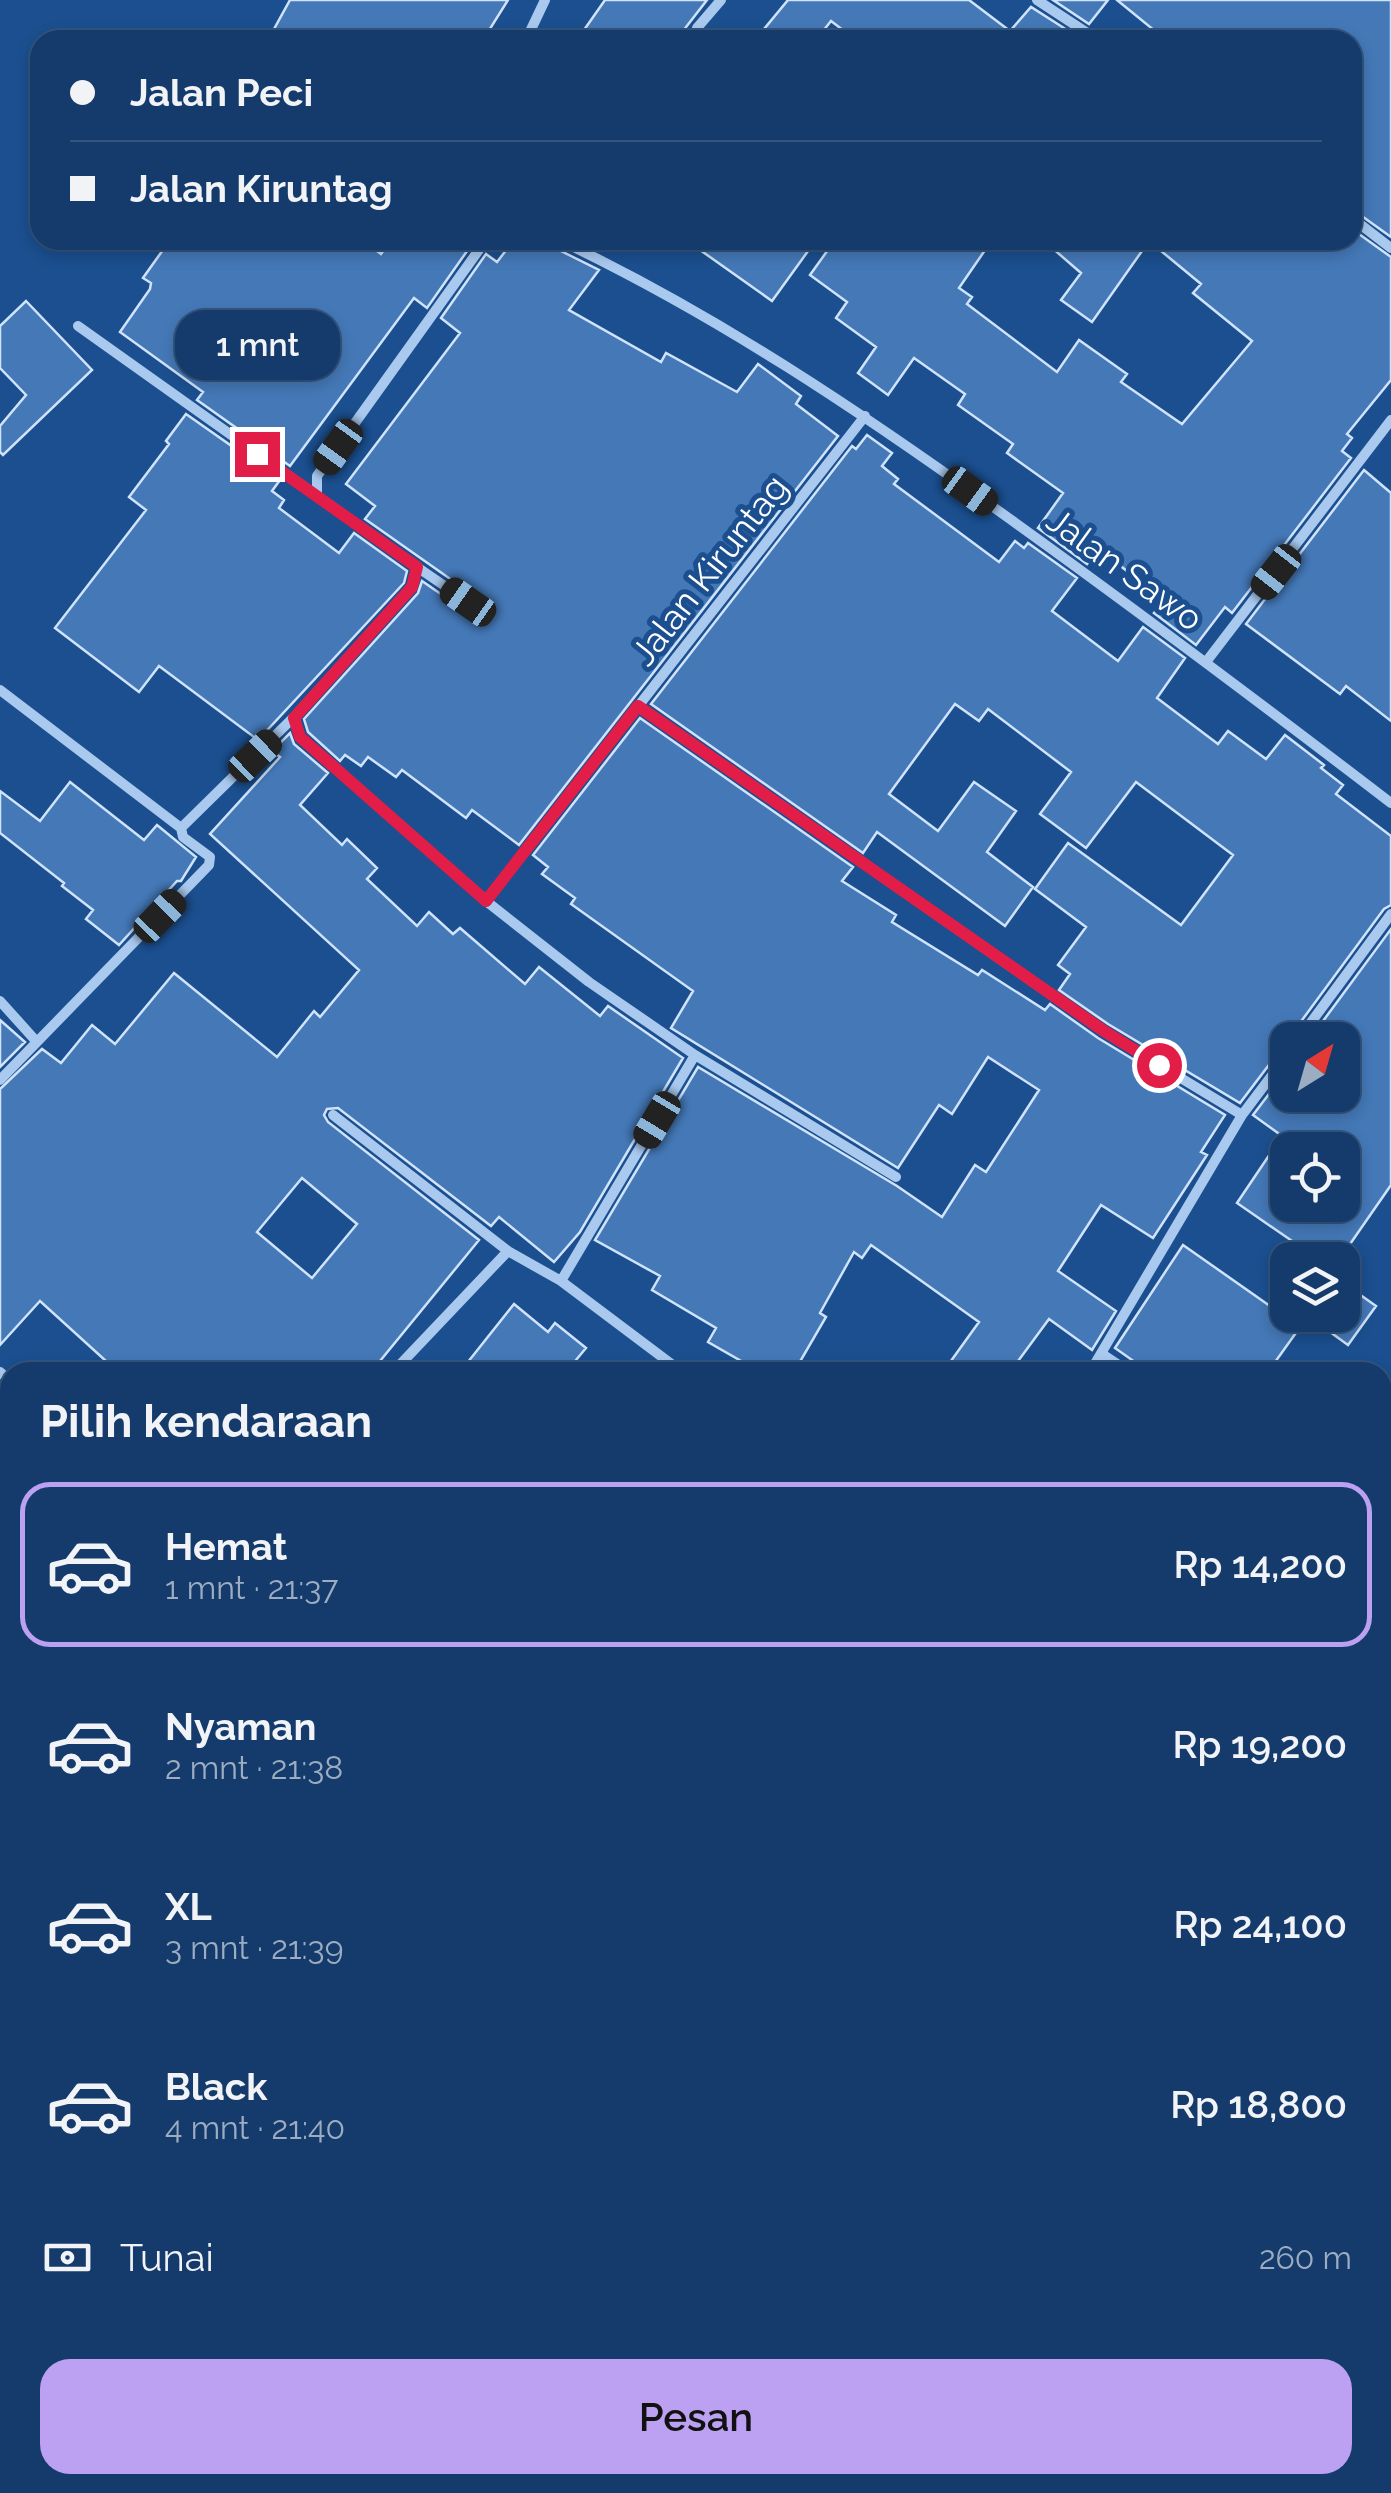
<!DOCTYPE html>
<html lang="id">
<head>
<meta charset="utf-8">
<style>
	body { margin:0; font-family:Raleway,sans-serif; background:#1d4271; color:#f1f3f6; height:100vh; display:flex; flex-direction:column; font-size:38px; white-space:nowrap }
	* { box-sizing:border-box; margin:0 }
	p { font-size:32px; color:#9dadc1 }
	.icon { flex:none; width:55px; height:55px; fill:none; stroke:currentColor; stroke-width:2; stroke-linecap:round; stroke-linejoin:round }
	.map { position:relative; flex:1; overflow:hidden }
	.sheet { position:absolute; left:0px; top:1362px; width:1392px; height:1132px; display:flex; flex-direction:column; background:#143b6b; border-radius:30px 30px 0 0; box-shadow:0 5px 15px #0003,0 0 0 2px #33557e }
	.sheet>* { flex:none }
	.banner { position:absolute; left:30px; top:30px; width:1332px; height:220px; border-radius:30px; box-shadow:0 5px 15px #0003,0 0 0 2px #33557e; display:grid; align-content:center; height:220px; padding:0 40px; background:#143b6b }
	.needle { width:65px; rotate:37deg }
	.buttons { position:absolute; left:1270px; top:1022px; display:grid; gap:20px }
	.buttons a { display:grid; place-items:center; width:90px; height:90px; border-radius:20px; background:#143b6b; box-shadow:0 5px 15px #0003,0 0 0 2px #33557e; font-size:50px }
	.end { position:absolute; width:45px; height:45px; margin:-22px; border:12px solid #e11d48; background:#fff; box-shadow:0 0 0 5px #fff }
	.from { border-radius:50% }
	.bubble { position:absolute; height:70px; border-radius:30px; background:#143b6b; box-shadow:0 5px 15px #0003,0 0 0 2px #33557e; font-size:32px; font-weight:600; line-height:70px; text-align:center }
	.car { position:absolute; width:30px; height:60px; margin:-30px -15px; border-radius:12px; box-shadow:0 0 8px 2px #0007; background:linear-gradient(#222 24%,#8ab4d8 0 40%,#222 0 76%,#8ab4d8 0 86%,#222 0) }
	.banner b { display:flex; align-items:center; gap:35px; height:95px; font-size:38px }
	.banner b+b { border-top:2px solid #33557e }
	.banner i { width:25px; height:25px; background:#f1f3f6 }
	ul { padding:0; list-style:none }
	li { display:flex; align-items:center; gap:30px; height:165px; margin:0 20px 15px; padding:0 20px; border:5px solid transparent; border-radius:30px }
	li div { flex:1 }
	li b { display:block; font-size:38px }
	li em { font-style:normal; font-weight:600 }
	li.current { border-color:#bca0f2 }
	li>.icon { width:90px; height:90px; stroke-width:1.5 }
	h2 { padding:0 40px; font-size:45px; line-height:120px }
	.pay { display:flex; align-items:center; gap:25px; height:110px; padding:0 40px; font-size:38px }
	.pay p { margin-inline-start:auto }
	.primary-button { display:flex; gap:20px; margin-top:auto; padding:20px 40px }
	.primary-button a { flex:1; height:115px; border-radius:30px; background:#bca0f2; color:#111; font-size:40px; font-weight:600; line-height:115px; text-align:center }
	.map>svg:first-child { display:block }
	.building { fill:#4478b7; stroke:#cfe3fa; stroke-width:2.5; fill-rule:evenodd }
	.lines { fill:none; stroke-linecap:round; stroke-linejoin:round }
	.street { stroke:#a9c9ee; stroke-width:10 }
	.secondary { stroke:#d6e6fa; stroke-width:20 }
	.route { stroke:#e11d48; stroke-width:12 }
	.labels { text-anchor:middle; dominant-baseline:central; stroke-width:10; stroke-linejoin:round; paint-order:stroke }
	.street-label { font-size:35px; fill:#fff; stroke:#1b4f8f }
</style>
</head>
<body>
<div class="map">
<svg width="1391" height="2493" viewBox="0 0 1391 2493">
	<rect width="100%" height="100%" fill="#1b4f8f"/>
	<path class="building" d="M290,0H508L483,40H268Z
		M605,0H707L676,40H577Z
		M788,0H969L1010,31L1031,7L1078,37L1076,40H856L831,21L816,40H755Z
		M1053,0H1108L1089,24Z
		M1117,0H1391V237L1352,209V40H1166Z
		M1352,229L1391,257V380L1347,434L1352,438L1342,451L1351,458L1232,613L1225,607L1196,645L1154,613L1164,600L1100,550L1087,564L1038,528L1063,493L1007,453L1013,444L958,405L965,394L914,358L888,395L858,373L876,347L836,318L847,302L810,275L835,240H992L959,288L972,297L967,304L1057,372L1079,340L1127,374L1121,382L1182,424L1252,341L1193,293L1201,284L1149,241L1092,322L1061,300L1081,273L1043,240H1352Z
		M170,240H362L381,254L391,240H466L472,244L427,308L414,298L290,466L197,400L203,392L120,332L150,289L151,283L143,278Z
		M514,240H550L555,248L599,270L569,310L661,362L666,353L737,392L758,364L801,396L796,404L838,436L519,845L472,810L466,818L402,770L396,777L368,757L361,766L345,755L340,761L308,732L304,719L418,593L422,581L464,610H471L476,606L473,595L365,519L375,506L346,484L460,333L441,318L486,254L497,262Z
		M686,240H816L772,301Z
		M26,301L92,370L3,455L0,452V426L26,395L0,368V326Z
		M186,414L280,480L272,491L284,500L279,508L339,553L354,533L407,571L404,583L258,740L159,666L139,692L55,628L146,510L129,497L169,444L166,441Z
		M867,435L892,453L882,466L898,479L894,484L999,562L1015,541L1024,548L1028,543L1077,578L1052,611L1118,661L1143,627L1185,658L1157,698L1218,744L1228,731L1266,759L1285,735L1324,765L1321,768L1343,785L1336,794L1391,836V905L1384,909L1291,1035L1288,1045L1281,1049L1240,1103L1108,1024L1059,990L1070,974L1058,965L1086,927L1035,889L1068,843L1181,925L1233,855L1136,782L1086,848L1040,814L1071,772L988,709L979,721L955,704L889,794L938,831L974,782L1016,811L987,852L1033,887L1005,926L877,832L863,853L651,704L852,446L856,449Z
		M1364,470L1391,493V721L1346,686L1340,694L1246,624Z
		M640,718L853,867L842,881L896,915L892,922L978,975L982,970L1045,1010L1050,1004L1098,1038L1225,1115L1201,1152L1207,1155L1153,1238L1101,1205L1058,1271L1116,1311L1092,1350L1049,1319L1010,1372H943L979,1322L871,1245L862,1258L854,1252L820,1313L826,1317L794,1372H734L741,1361L708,1342L716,1328L652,1290L660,1276L595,1240L698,1067L897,1186L942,1217L975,1165L986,1172L1039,1090L988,1057L952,1114L939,1105L898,1168L671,1028L693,991L571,904L575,898L542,874L548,867L533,855Z
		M290,733L294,744L328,773L300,805L342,845L347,839L377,868L367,879L417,926L429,912L453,934L460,928L525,984L539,967L600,1016L608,1006L683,1058L580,1232L554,1262L499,1217L491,1226L338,1108L327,1109L324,1115L328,1122L479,1240L371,1372H118L40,1301L0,1345V1089L42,1049L61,1063L92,1025L115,1044L174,973L277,1057L314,1011L320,1017L359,970L210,834L280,757L272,751ZM302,1178L357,1224L312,1278L257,1232Z
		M70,782L144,840L157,825L196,857L181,881H177L119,945L86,919L93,910L62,886L64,883L0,833V791L40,821Z
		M1391,929V1185L1339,1260H1302L1308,1252L1237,1203L1282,1136L1253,1115L1288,1069V1095H1342V1040H1309ZM1288,1150H1342V1205H1288Z
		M0,1020L25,1042L0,1067Z
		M1183,1245L1270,1306L1288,1281V1315H1342V1282L1376,1306L1348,1345L1308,1316L1268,1372H1149L1115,1348Z
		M514,1304L548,1332L555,1323L586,1348L566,1372H460Z"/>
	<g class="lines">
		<path class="street" d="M1037,0L1098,40
			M697,28L721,0
			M526,40L545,0
			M1352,218L1391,248
			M559,240C717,315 861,412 1003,514C1134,608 1263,705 1391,803
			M78,326L417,567L412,587L294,717L300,737L486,901L589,982L695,1055L561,1281
			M317,496V476L486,240
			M417,567L468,602
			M1206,662L1391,420
			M0,690L181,828
			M638,706L1103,1031L1242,1115
			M486,901L865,416
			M0,1001L36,1041
			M1298,1040L1391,914
			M695,1055L896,1177
			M0,1080L209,865L210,857L183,837L181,828L294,717
			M333,1115L508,1251
			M1102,1354L1129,1372
			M0,1372L10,1381
			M393,1372L508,1251L561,1281L682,1372
			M1090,1372L1242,1115L1288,1054
			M0,1637L10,1625
			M1382,1702L1391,1708
			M0,1774L10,1759
			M1382,1805L1391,1811
			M1382,1955L1391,1962
			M0,2140L10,2148
			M1382,2432L1391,2423
			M458,2485L467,2493
			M797,2485L807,2493
			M105,2493L110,2485
			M1329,2493L1336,2485"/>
		<path class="secondary" d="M1382,1419L1391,1404
			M613,2493L622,2485"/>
	</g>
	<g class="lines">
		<path class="route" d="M257,454L417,567L412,587L294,718L300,737L486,901L638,706L1104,1031L1159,1065"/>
	</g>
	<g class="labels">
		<g class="street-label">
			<text transform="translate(1125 569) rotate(36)">Jalan Sawo</text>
			<text transform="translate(709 570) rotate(-52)">Jalan Kiruntag</text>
		</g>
	</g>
</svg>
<div class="buttons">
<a><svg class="needle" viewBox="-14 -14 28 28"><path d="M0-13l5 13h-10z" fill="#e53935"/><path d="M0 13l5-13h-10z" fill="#9dadc1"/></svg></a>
<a><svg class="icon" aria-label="locate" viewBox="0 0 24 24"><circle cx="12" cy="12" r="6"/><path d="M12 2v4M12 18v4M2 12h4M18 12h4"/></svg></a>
<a><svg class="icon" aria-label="layers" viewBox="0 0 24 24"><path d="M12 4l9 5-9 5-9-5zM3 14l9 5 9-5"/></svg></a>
</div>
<i class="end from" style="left:1159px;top:1065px"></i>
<i class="end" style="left:257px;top:454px"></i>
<div class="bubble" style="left:175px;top:310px;width:165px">1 mnt</div>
<i class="car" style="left:338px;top:447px;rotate:216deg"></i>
<i class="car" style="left:970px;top:491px;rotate:126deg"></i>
<i class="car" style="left:1276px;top:572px;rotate:218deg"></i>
<i class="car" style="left:468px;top:602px;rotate:305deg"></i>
<i class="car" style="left:255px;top:756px;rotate:46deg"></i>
<i class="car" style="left:160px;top:916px;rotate:44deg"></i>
<i class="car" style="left:657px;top:1120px;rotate:211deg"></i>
<div class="banner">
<b><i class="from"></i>Jalan Peci</b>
<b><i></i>Jalan Kiruntag</b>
</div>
<section class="sheet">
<h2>Pilih kendaraan</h2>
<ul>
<li class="current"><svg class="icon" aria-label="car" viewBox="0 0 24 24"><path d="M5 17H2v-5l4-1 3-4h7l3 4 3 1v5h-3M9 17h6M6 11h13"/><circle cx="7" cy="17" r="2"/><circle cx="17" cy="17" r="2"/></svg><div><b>Hemat</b><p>1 mnt · 21:37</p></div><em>Rp 14,200</em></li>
<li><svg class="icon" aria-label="car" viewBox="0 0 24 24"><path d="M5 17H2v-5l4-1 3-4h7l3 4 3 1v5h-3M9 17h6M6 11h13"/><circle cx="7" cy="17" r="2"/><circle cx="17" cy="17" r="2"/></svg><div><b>Nyaman</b><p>2 mnt · 21:38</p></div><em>Rp 19,200</em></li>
<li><svg class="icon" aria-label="car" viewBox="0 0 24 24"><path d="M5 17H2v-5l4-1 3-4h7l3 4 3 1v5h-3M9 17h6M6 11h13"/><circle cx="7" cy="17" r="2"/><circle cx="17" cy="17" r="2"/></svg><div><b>XL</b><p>3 mnt · 21:39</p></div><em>Rp 24,100</em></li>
<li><svg class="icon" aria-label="car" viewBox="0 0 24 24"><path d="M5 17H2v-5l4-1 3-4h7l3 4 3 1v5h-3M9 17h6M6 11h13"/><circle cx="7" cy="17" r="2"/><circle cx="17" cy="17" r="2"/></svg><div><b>Black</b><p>4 mnt · 21:40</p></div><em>Rp 18,800</em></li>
</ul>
<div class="pay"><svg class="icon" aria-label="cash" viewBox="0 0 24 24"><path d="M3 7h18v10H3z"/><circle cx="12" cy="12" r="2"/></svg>Tunai<p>260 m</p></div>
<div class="primary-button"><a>Pesan</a></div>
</section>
</div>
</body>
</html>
